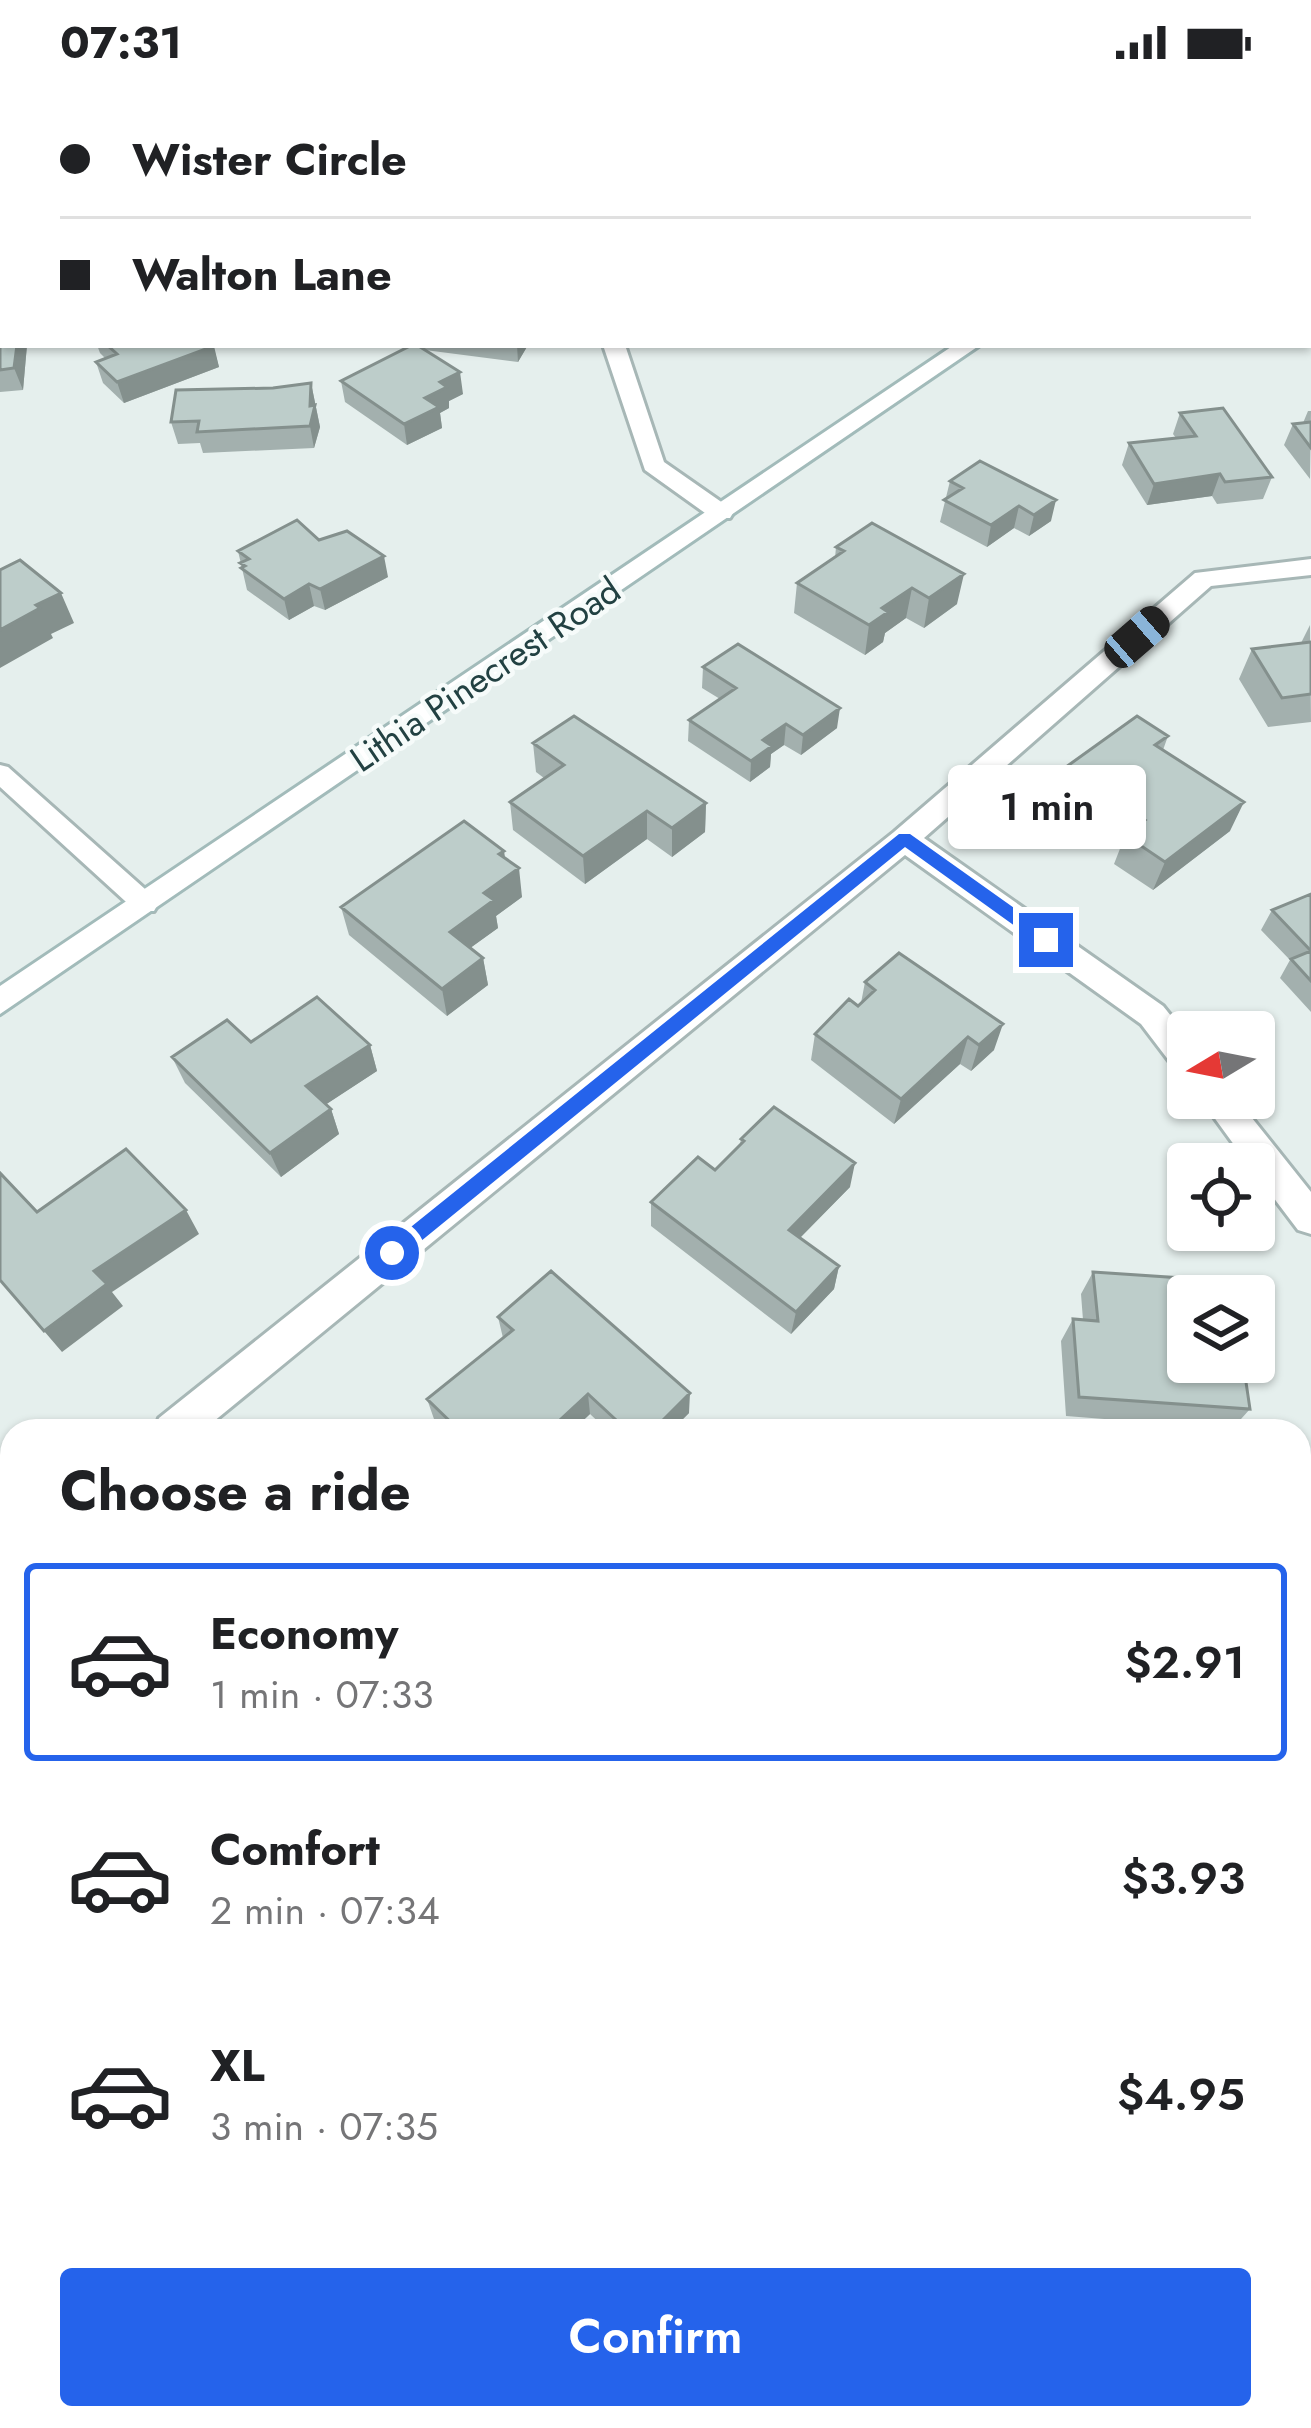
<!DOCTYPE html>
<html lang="en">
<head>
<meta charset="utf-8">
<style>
	body { margin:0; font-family:Jost,sans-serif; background:#f6f6f6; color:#202124; height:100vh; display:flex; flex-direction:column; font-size:45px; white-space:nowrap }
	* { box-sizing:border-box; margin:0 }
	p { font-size:39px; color:#757577 }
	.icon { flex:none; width:66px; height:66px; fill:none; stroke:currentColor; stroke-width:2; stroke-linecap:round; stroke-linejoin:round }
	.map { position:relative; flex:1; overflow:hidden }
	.details { position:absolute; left:0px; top:1335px; width:1311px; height:1011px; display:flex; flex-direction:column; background:#fff; border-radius:36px 36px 0 0; box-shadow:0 3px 9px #0004 }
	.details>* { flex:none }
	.guide { position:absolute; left:0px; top:0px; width:1311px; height:264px; box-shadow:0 3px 9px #0004; display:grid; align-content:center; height:264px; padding:0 60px; background:#fff }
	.needle { width:78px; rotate:260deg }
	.tools { position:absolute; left:1167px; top:927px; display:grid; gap:24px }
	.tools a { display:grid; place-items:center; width:108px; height:108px; border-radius:12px; background:#fff; box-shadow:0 3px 9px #0004; font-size:60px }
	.end { position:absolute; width:54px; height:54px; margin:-27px; border:15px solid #2563eb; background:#fff; box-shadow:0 0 0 6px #fff }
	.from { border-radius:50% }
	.bubble { position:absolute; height:84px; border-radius:12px; background:#fff; box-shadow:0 3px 9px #0004; font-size:39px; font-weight:600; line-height:84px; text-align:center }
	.car { position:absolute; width:36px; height:72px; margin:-36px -18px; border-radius:15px; box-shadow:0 0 9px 3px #0007; background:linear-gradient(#222 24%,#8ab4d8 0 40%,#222 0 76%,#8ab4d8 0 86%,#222 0) }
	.guide b { display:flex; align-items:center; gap:42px; height:114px; font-size:45px }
	.guide b+b { border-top:3px solid #e0e0e0 }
	.guide i { width:30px; height:30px; background:#202124 }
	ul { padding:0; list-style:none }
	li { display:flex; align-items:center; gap:36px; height:198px; margin:0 24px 18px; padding:0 36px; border:6px solid transparent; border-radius:12px }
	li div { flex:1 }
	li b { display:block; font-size:45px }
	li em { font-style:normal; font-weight:600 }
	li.selected { border-color:#2563eb }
	li>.icon { width:108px; height:108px; stroke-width:1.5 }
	h2 { padding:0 60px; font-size:54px; line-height:144px }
	.primary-button { display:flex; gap:24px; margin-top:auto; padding:24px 60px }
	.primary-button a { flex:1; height:138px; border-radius:12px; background:#2563eb; color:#fff; font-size:48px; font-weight:600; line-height:138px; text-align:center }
	.status { display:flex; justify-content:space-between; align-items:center; height:84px; padding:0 60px; background:#fff; direction:ltr }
	.status svg { height:33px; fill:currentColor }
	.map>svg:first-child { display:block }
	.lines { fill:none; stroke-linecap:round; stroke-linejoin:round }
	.lane-casing { stroke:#a7b7b6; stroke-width:6 }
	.street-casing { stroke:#a7b7b6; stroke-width:6 }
	.secondary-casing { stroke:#a2bbba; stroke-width:6 }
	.lane { fill:#fff; fill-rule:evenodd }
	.street { fill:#fff; fill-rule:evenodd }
	.secondary { fill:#fff; fill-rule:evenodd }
	.wall { fill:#a3b0ae }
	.shaded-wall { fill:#84908d }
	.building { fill:#bdcdca; stroke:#84908d; stroke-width:3 }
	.route { fill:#2563eb }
	.labels { text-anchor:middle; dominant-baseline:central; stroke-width:9; stroke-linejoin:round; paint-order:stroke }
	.far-street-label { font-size:36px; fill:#224142; stroke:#f6fbfa }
</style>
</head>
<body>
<div class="status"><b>07:31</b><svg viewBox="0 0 49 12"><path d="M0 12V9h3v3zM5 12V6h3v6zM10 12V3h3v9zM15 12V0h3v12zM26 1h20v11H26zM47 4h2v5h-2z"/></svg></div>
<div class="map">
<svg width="1311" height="2344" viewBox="0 0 1311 2344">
	<rect width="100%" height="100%" fill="#e5efed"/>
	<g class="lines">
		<g class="lane-casing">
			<path id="lane" d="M1174,0H1191L1193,3H1176Z
				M1308,57L1311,58V68L1308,67Z
				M1308,109L1311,110V120L1308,119Z
				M1308,142L1311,143V155L1308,154Z
				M0,681L8,683L154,813L158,820L154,827H136L0,703Z"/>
		</g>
		<g class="street-casing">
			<path id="street" d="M524,0H542L543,3H525Z
				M0,18H3V30H0Z
				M0,135H3V147H0Z
				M603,261H625L664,378L730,424L733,429L730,434H712L645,386Z
				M1311,475V491L1211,502L924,754L1163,922L1188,953V990L1176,986L1141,940L905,771L202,1347H154L159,1334L894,748L1195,489Z
				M1200,1014H1236L1311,1108V1150L1298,1146L1254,1088V1080H1248Z
				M12,1457V1502L0,1507V1462Z
				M1311,1546V1623L1299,1628V1551Z
				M1299,1691L1311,1696V1744L1299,1739Z
				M12,2283V2334H18L0,2339V2285Z"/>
		</g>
		<g class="secondary-casing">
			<path id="secondary" d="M1311,25V38L1308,39V26Z
				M954,261H980L0,930V902Z"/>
		</g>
		<use href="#lane" class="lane"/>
		<use href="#street" class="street"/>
		<use href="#secondary" class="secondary"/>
	</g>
	<path class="wall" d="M0,0H107V2L87,3H3V9H0Z
		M195,0H305V1L279,3H196Z
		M1041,0H1142V3H1043Z
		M0,55H3V98L0,99Z
		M0,157H3V201L0,202Z
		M0,237L3,261H27L23,306L0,308Z
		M97,261H213L219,283L124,319L103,299L96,278L106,275L100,269Z
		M412,261H528L518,278L425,266L463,310L449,317V324L440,329L442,344L407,361L345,318L341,297Z
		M311,299L320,343L314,364L203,369L200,359L178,360L171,338L273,304Z
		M1308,327H1311L1310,395L1284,361L1293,340L1303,339Z
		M1180,329L1272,393L1263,415L1217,420L1212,412L1147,421L1122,381L1129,359L1176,354L1173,350Z
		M980,377L1051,437L1029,452L1014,444L987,463L940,438L950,397Z
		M319,456L388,493L325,526L314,522L289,536L247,506L238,467Z
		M836,463L957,520L924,544L906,534L885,549L883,558L865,571L794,529L797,499L835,474Z
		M1310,541L1311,638L1268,643L1239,595L1252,565L1301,559Z
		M703,583L837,644L801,671L784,661L771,670L770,683L750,698L688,657L689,636L720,615L702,604Z
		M1168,652L1163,666L1230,747L1153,806L1114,780L1123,757L1056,712L1066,683Z
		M533,659L706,719L705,748L672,773L647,755L585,800L513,746L510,718L544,694L536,688Z
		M506,775L522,813L496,832L498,844L470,864L483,874L488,901L447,932L349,851L341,823Z
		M1311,810V928L1280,894L1290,876L1261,846L1272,826Z
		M865,898L994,966L971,987L960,980L894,1040L811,976L815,950L861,919Z
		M251,958L370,961L377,987L326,1020L331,1025L339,1050L281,1093L185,999L172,973Z
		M741,1055L850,1103L800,1154L839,1182L834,1205L791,1250L651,1142V1118L715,1086L740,1061Z
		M1093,1188L1188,1278L1250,1325L1232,1345L1066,1332L1061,1257L1073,1235L1083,1236L1081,1210Z
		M498,1233L689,1329L671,1347H608L590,1330L572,1347H446L434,1335L427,1315L503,1254Z
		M1299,2103L1311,2113V2324L1299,2313Z"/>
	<path class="shaded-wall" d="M17,261H27L23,306L14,284Z
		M517,261H528L518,278Z
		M214,262L219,283L124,319L117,298Z
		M460,288L463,310L449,317V324L440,329L442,344L407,361L404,340L440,298Z
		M311,299L320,343L314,364L310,342Z
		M1220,390L1212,412L1147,421L1154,400Z
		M1056,416L1051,437L1029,452L1034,431Z
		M1019,422L1014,444L987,463L991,441Z
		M384,472L388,493L325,526L320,505Z
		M964,490L957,520L924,544L929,514Z
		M309,500L314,522L289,536L284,515Z
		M912,504L906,534L885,549L883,558L865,571L869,541L882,524Z
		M61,509L74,539L51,550L53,554L0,584V546L36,521Z
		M840,624L837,644L801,671L803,651Z
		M786,640L784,661L771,670L770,683L750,698L751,677L763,656Z
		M1244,718L1230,747L1153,806L1165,778Z
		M706,719L705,748L672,773V744Z
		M647,727V755L585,800L583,772Z
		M504,767L508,792L519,784L522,813L496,832L498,844L455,875L450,848L484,809L499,770Z
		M483,874L488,901L447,932L442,905Z
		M1003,940L994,966L971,987L979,961Z
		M968,953L960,980L894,1040L901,1015Z
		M370,961L377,987L316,1027L306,1002Z
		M331,1025L339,1050L281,1093L270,1069Z
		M855,1079L850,1103L785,1169L789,1146Z
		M186,1126L199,1150L112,1208L123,1222L62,1268L44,1247L94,1187Z
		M839,1182L834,1205L791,1250L796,1228Z
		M690,1309L689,1329L671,1347H652Z
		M588,1310L590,1330L572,1347H548Z
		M1,1843L12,1845V2088L0,2090Z"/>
	<path class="building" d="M0,55H3V77H0Z
		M0,157H3V180H0Z
		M0,237H3V261H17L14,284L0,286Z
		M107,261H213L214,262L117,298L96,278L117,270Z
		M412,261H417L460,288L440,298L447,303L425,314L439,323L404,340L341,297Z
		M311,299L310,322L315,321L310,342L197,348L199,337L171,338L176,306L273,304Z
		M1223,324L1272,393L1225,398L1220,390L1154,400L1129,359L1196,352L1180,329Z
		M1311,338V364L1293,340Z
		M980,377L1056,416L1034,431L1019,422L991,441L944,416L963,404L950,397Z
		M297,436L319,456L347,447L384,472L320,505L309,500L284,515L241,484L245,482L240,479L249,475L238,467Z
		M872,439L964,490L929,514L912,504L882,524L888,528L869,541L797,499L844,467L836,463Z
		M20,476L61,509L36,521L40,524L0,546V486Z
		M1311,558V610L1282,614L1252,565Z
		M738,560L840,624L803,651L786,640L763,656L772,662L751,677L689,636L736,604L703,583Z
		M574,632L706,719L672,744L647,727L583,772L510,718L564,681L533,659Z
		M1137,632L1168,652L1155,661L1244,718L1165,778L1125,751L1145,736L1066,683Z
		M464,737L504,767L499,770L519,784L484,809L494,816L450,848L483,874L442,905L341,823Z
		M1311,810V897L1291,875L1311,867L1272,826Z
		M899,869L1003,940L979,961L968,953L901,1015L815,950L849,915L858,922L875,906L865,898Z
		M317,913L370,961L306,1002L331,1025L270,1069L172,973L227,936L251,958Z
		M774,1023L855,1079L789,1146L839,1182L796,1228L651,1118L698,1073L715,1086L744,1057L741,1055Z
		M126,1065L186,1126L94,1187L107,1200L44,1247L0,1196V1089L37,1128Z
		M551,1187L690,1309L652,1347H628L588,1310L548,1347H460L427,1315L513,1246L498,1233Z
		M1093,1188L1182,1194L1188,1238V1278H1243L1250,1325L1079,1313L1073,1235L1098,1237Z
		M1299,2103L1311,2113V2313L1299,2302Z"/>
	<path class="route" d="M899,750H910L1052,851V860H1040L905,763L399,1175H386V1163Z"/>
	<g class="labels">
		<g class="far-street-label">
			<text transform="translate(485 590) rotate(-34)">Lithia Pinecrest Road</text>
		</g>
	</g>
</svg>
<div class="tools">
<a><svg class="needle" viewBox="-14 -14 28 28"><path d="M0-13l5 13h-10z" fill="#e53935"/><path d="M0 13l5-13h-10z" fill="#757577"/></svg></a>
<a><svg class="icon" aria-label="locate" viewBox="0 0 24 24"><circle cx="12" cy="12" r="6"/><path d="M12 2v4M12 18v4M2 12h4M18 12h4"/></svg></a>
<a><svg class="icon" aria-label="layers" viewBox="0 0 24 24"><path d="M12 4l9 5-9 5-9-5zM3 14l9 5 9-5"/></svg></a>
</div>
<i class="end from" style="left:392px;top:1169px"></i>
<i class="end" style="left:1046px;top:856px"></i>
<div class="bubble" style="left:948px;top:681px;width:198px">1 min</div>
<i class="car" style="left:1137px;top:553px;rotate:49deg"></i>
<div class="guide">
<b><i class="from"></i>Wister Circle</b>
<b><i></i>Walton Lane</b>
</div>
<section class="details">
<h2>Choose a ride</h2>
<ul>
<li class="selected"><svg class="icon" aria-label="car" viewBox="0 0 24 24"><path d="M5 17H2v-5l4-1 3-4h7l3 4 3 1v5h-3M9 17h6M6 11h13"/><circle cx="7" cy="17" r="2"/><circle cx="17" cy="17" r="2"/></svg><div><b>Economy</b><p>1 min · 07:33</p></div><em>$2.91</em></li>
<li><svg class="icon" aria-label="car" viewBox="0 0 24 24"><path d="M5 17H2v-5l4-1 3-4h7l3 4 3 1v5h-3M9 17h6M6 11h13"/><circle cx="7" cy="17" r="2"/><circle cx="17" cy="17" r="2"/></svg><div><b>Comfort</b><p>2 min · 07:34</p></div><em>$3.93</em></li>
<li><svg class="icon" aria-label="car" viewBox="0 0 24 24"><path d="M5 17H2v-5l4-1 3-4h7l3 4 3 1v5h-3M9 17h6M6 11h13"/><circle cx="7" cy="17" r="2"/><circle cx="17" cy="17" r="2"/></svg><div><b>XL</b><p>3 min · 07:35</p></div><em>$4.95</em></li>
</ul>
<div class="primary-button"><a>Confirm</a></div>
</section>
</div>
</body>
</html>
